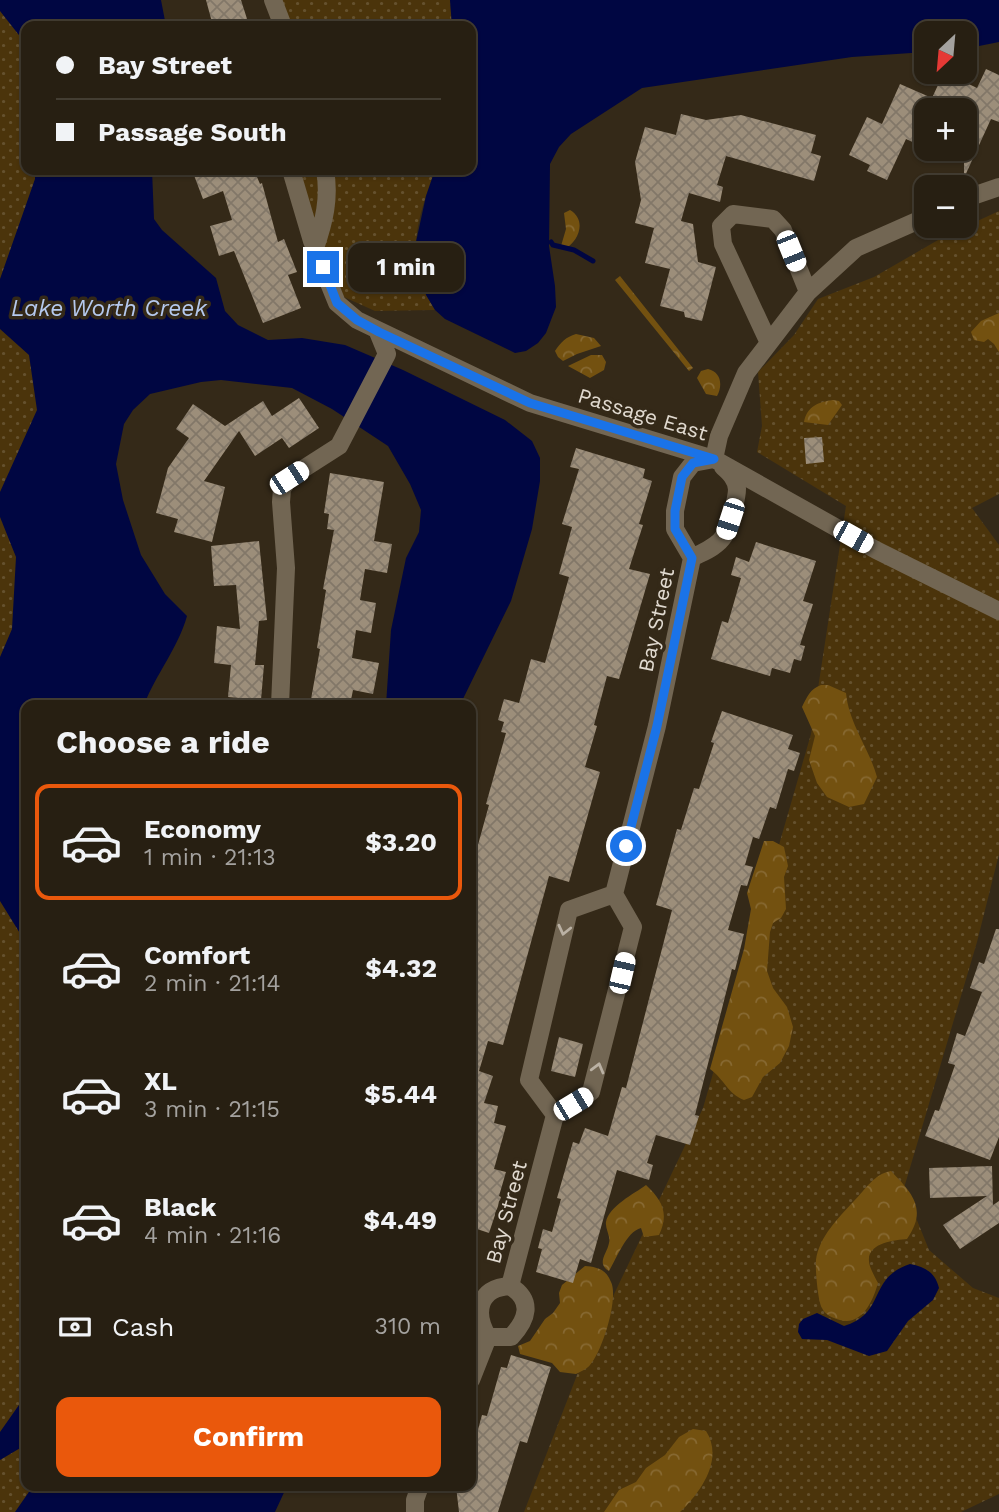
<!DOCTYPE html>
<html lang="en">
<head>
<meta charset="utf-8">
<style>
	body { margin:0; font-family:"Work Sans",sans-serif; background:#332c20; color:#f1f3f6; height:100vh; display:flex; flex-direction:column; font-size:26px; white-space:nowrap }
	* { box-sizing:border-box; margin:0 }
	p { font-size:23px; color:#a4a29f }
	.icon { flex:none; width:38px; height:38px; fill:none; stroke:currentColor; stroke-width:2; stroke-linecap:round; stroke-linejoin:round }
	.map { position:relative; flex:1; overflow:hidden }
	.panel { position:absolute; left:21px; top:700px; width:455px; height:791px; display:flex; flex-direction:column; background:#271f12; border-radius:14px; box-shadow:0 2px 5px #0004,0 0 0 2px #433d32 }
	.panel>* { flex:none }
	.hud { position:absolute; left:21px; top:21px; width:455px; height:154px; border-radius:14px; box-shadow:0 2px 5px #0004,0 0 0 2px #433d32; display:grid; align-content:center; height:154px; padding:0 35px; background:#271f12 }
	.needle { width:46px; rotate:206deg }
	.tools { position:absolute; left:914px; top:21px; display:grid; gap:14px }
	.tools a { display:grid; place-items:center; width:63px; height:63px; border-radius:14px; background:#271f12; box-shadow:0 2px 5px #0004,0 0 0 2px #433d32; font-size:35px }
	.end { position:absolute; width:32px; height:32px; margin:-16px; border:9px solid #1a73e8; background:#fff; box-shadow:0 0 0 4px #fff }
	.from { border-radius:50% }
	.bubble { position:absolute; height:49px; border-radius:14px; background:#271f12; box-shadow:0 2px 5px #0004,0 0 0 2px #433d32; font-size:23px; font-weight:700; line-height:49px; text-align:center }
	.car { position:absolute; width:21px; height:42px; margin:-21px -10px; border-radius:9px; box-shadow:0 0 5px 2px #0007; background:linear-gradient(#fff 24%,#345 0 40%,#fff 0 76%,#345 0 86%,#fff 0) }
	.hud b { display:flex; align-items:center; gap:24px; height:66px; font-size:26px }
	.hud b+b { border-top:2px solid #433d32 }
	.hud i { width:18px; height:18px; background:#f1f3f6 }
	ul { padding:0; list-style:none }
	li { display:flex; align-items:center; gap:21px; height:116px; margin:0 14px 10px; padding:0 21px; border:4px solid transparent; border-radius:14px }
	li div { flex:1 }
	li b { display:block; font-size:26px }
	li em { font-style:normal; font-weight:700 }
	li.active { border-color:#ea580c }
	li>.icon { width:63px; height:63px; stroke-width:1.5 }
	h2 { padding:0 35px; font-size:32px; line-height:84px }
	.pay { display:flex; align-items:center; gap:18px; height:77px; padding:0 35px; font-size:26px }
	.pay p { margin-inline-start:auto }
	.cta { display:flex; gap:14px; margin-top:auto; padding:14px 35px }
	.cta a { flex:1; height:80px; border-radius:14px; background:#ea580c; color:#fff; font-size:28px; font-weight:700; line-height:80px; text-align:center }
	.map>svg:first-child { display:block }
	.grass { fill:url(#grass-dots) }
	.forest { fill:url(#forest-crowns) }
	.water { fill:#000642 }
	.lines { fill:none; stroke-linecap:round; stroke-linejoin:round }
	.stream { stroke:#000642; stroke-width:5 }
	.building { fill:url(#building-cross-hatch) }
	.minor { stroke:#726653; stroke-width:18 }
	.oneway { stroke:#bab1a4 }
	.route { stroke:#1a73e8; stroke-width:9 }
	.labels { text-anchor:middle; dominant-baseline:central; stroke-width:7; stroke-linejoin:round; paint-order:stroke }
	.street-label { font-size:21px; fill:#e1dad0; stroke:#342918 }
	.water-label { font-size:23px; font-style:italic; fill:#b5c9ee; stroke:#342918 }
</style>
</head>
<body>
<div class="map">
<svg width="999" height="1512" viewBox="0 0 999 1512">
	<defs>
		<pattern id="grass-dots" width="8" height="8" patternUnits="userSpaceOnUse" patternTransform="scale(1.75)"><rect width="8" height="8" fill="#4b340b"/><path d="M2 2h.1M6 6h.1" fill="none" stroke="#65512e" stroke-width="1.8" stroke-linecap="round"/></pattern>
		<pattern id="forest-crowns" width="20" height="18" patternUnits="userSpaceOnUse" patternTransform="scale(1.75)"><rect width="20" height="18" fill="#735110"/><path d="M2 6a3 3 0 1 1 6 0M12 15a3 3 0 1 1 6 0" fill="none" stroke="#876932"/></pattern>
		<pattern id="building-cross-hatch" width="8" height="8" patternUnits="userSpaceOnUse" patternTransform="scale(1.75)"><rect width="8" height="8" fill="#9c8e7a"/><path d="M0 0l8 8M0 8l8-8" fill="none" stroke="#827768"/></pattern>
	</defs>
	<rect width="100%" height="100%" fill="#342918"/>
	<path class="grass" d="M0,0L26,32V170H47L48,428L5,732L26,761V1486H272L263,1512H0Z
		M277,0H450L452,26H286Z
		M301,170H435C427,192 418,217 416,240C414,260 425,293 435,310L375,311L335,293L303,194Z
		M999,211V494L972,508L999,545V854L977,942L904,1188L929,1250L973,1288L999,1298V1494L961,1512H524L584,1357L703,1108L811,734L846,506L757,452L762,426L758,372L794,335L818,299L874,277L945,236Z"/>
	<path class="forest" d="M570,210C587,220 579,241 565,249L561,246L566,229L564,213Z
		M620,276L693,368L689,371L615,280Z
		M999,313V352L994,344L988,339L984,342L974,340L971,332L981,321Z
		M576,334L594,338L601,346L577,354L563,361L558,357L555,351C561,342 566,337 576,334Z
		M591,355H602L606,362L604,370L590,378L568,366Z
		M708,369C721,372 723,385 717,396L706,394L697,378L701,371Z
		M833,400L839,401L842,405L828,425L804,422C807,406 819,402 833,400Z
		M821,685H828L846,693C849,724 869,748 877,777L864,804L849,807L827,797L817,783L809,760L815,736L802,707C807,697 810,689 821,685Z
		M764,841H773L784,847L788,866L784,877L786,909L781,918L773,923L770,932L767,971L773,988L787,1007L793,1027L789,1046L780,1063L763,1077L752,1097L744,1100C728,1094 724,1079 710,1069L744,949L751,909L747,893Z
		M891,1171C912,1193 928,1209 907,1239C895,1240 867,1243 869,1261C869,1267 875,1277 878,1283C873,1301 862,1326 840,1320C833,1318 825,1315 822,1308C818,1302 815,1268 816,1260C819,1237 839,1217 854,1201C866,1189 874,1174 891,1171Z
		M646,1185C663,1201 669,1214 659,1235L644,1237L641,1228C626,1232 617,1258 609,1271C596,1263 607,1254 609,1243C611,1236 605,1229 606,1222C609,1206 634,1194 646,1185Z
		M585,1266C597,1267 606,1269 611,1282C619,1298 602,1352 590,1365C587,1369 580,1372 576,1374L560,1372L552,1363L520,1354L518,1346L530,1341L545,1319L553,1313L560,1303L559,1293L562,1285Z
		M693,1429L706,1431C724,1459 701,1492 680,1512H604L619,1490L636,1482L646,1468L665,1455L679,1437Z"/>
	<path class="water" d="M0,0H161L166,26H26V44L0,11Z
		M450,0H999V42L964,49V33H926V52L852,57L642,88L571,134L559,147L550,164L549,246L555,286L556,307L546,333L538,343L526,351L515,353L445,319L435,310L426,295L416,242L426,196L435,170H471V26H452Z
		M35,170H152L154,219L162,230L216,278L225,311L238,325L268,340L302,338L345,345L403,370L505,420L532,441L540,458V481L532,529L511,601L460,705H386L391,630L406,558L419,532L421,510L410,484L388,446L332,409L292,388L221,380L201,382L150,394L133,410L124,424L116,464L123,500L141,555L165,594L187,616C178,648 156,674 144,705H26V943L0,901V657L12,629L16,557L0,517V492L37,410L29,355L0,329V279L35,179Z
		M910,1264C925,1267 935,1272 939,1288L933,1300L908,1321L887,1351L869,1356L827,1340L802,1339L798,1332L799,1324L803,1319L817,1313L844,1326C887,1313 867,1278 910,1264Z
		M26,1395V1439L22,1447L0,1460V1432Z
		M33,1486H287L275,1512H15Z"/>
	<g class="lines">
		<path class="stream" d="M551,242L553,245L574,250L593,261"/>
	</g>
	<path class="building" d="M206,0H241L248,22L232,26H213Z
		M986,69L999,75V122L991,119L964,178V110H926V137L921,146L906,139L887,180L867,171L870,165L849,155L867,117L882,124L900,84L932,98L944,72L977,88Z
		M681,114L706,120L741,115L816,135L811,153L821,156L814,181L726,156L717,185L723,187L720,202L689,193L681,221L693,224L698,262L716,267L702,321L685,317L684,312L660,306L670,269L645,263L654,228L635,223L641,200L635,162L645,127L676,135Z
		M192,170H254L260,184L262,183L278,242L284,239L297,272L288,275L301,308L263,323L234,251L219,256L210,226L232,220L223,191L203,199Z
		M299,398L319,428L289,448L282,438L255,456L239,431L204,481L225,487L212,542L174,532L178,519L156,513L168,468L189,438L176,429L193,404L225,426L263,401L272,416Z
		M822,437L824,462L806,464L804,438Z
		M576,448L645,469L643,478L652,481L639,524L643,525L629,569L650,574L619,679L607,676L594,725L597,726L585,767L600,772L569,882L549,876L503,1045L488,1041L479,1071L493,1076L484,1103L498,1106L494,1123L506,1126L494,1169L506,1172L499,1196L501,1197L489,1233L471,1227V870L489,805L486,804L506,733L501,732L504,722L498,720L504,699L519,703L531,659L545,663L569,577L559,574L572,527L562,524L579,469L570,467Z
		M330,473L384,482L374,541L392,544L387,573L365,569L360,600L376,603L371,633L356,630L352,658L379,663L373,694L353,690L350,705H310L320,649L317,648L326,590L323,589L334,530L327,529L329,514L324,513Z
		M259,541L267,620L259,621L255,665H264L261,700L228,697L231,665L214,663L217,626L240,629L236,585L214,586L211,546Z
		M756,542L816,561L803,601L813,604L800,645L805,646L801,661L794,659L790,673L772,668L770,676L711,659L722,621L728,623L741,578L731,575L736,557L749,562Z
		M722,711L793,735L788,749L800,753L794,771L788,769L776,809L770,807L759,839L753,837L745,865L753,867L747,886L741,885L728,930L744,934L735,970L732,969L695,1115L699,1116L690,1145L656,1135L647,1163L653,1165L649,1180L617,1170L591,1263L580,1259L573,1283L536,1272L542,1249L538,1248L543,1229L552,1232L561,1199L557,1198L573,1142L579,1144L585,1128L608,1136L622,1087L626,1088L672,910L656,905L677,829L681,830L694,788L699,789L714,743L711,742Z
		M996,929H999V1137L990,1160L925,1136L935,1110L939,1111L955,1065L948,1063L957,1033L965,1036L982,992L970,988L979,962L984,964Z
		M559,1037L583,1044L575,1077L551,1071Z
		M992,1166L993,1205L999,1201V1223L960,1249L943,1225L987,1196L930,1198L929,1168Z
		M511,1355L551,1367L527,1443L520,1441L498,1512H459L456,1486H471V1455L482,1415L487,1416L501,1367L507,1368Z"/>
	<g class="lines">
		<path class="minor" d="M273,0L283,26
			M291,170L312,241L337,303L357,320L530,403L714,459L876,550L999,611
			M964,199L999,187
			M315,248C324,222 330,198 325,170
			M769,343L723,244L721,226L733,214L773,219L783,230L808,292
			M692,558C703,552 717,547 724,536C729,529 737,498 737,489C736,479 730,473 723,467
			M280,705L286,568L281,502L282,489L289,478L339,446L387,354L378,332
			M555,1115L529,1080L569,910L614,894
			M488,1337H511C527,1320 534,1301 510,1286
			M471,1380L488,1337C473,1312 479,1288 510,1286L555,1115L591,1092L633,927L614,894L657,726L692,558L675,529V511L682,477L693,463L714,459L719,436L746,373L808,292L856,248L926,217
			M415,1512V1500L420,1486"/>
	</g>
	<defs><path id="oneway-chevron" d="M-2-3.5L2.5 0L-2 3.5" fill="none" stroke-width="1.6" stroke-linecap="round" stroke-linejoin="round" transform="scale(1.75)"/></defs>
	<g class="oneway">
		<use href="#oneway-chevron" transform="translate(564 930) rotate(103)"/>
		<use href="#oneway-chevron" transform="translate(598 1068) rotate(-75)"/>
	</g>
	<g class="lines">
		<path class="route" d="M323,267L337,303L357,320L379,332L530,403L714,459L693,463L682,477L675,511V529L692,558L657,726L626,846"/>
	</g>
	<g class="labels">
		<g class="street-label">
			<text transform="translate(643 414) rotate(17)">Passage East</text>
			<text transform="translate(656 620) rotate(-78)">Bay Street</text>
			<text transform="translate(506 1212) rotate(-75)">Bay Street</text>
		</g>
		<g class="water-label">
			<text x="109" y="308">Lake Worth Creek</text>
		</g>
	</g>
</svg>
<div class="tools">
<a><svg class="needle" viewBox="-14 -14 28 28"><path d="M0-13l5 13h-10z" fill="#e53935"/><path d="M0 13l5-13h-10z" fill="#a4a29f"/></svg></a>
<a>+</a>
<a>−</a>
</div>
<i class="end from" style="left:626px;top:846px"></i>
<i class="end" style="left:323px;top:267px"></i>
<div class="bubble" style="left:348px;top:243px;width:116px">1 min</div>
<i class="car" style="left:791px;top:251px;rotate:158deg"></i>
<i class="car" style="left:289px;top:478px;rotate:57deg"></i>
<i class="car" style="left:730px;top:519px;rotate:198deg"></i>
<i class="car" style="left:853px;top:537px;rotate:119deg"></i>
<i class="car" style="left:622px;top:973px;rotate:13deg"></i>
<i class="car" style="left:573px;top:1104px;rotate:59deg"></i>
<div class="hud">
<b><i class="from"></i>Bay Street</b>
<b><i></i>Passage South</b>
</div>
<section class="panel">
<h2>Choose a ride</h2>
<ul>
<li class="active"><svg class="icon" aria-label="car" viewBox="0 0 24 24"><path d="M5 17H2v-5l4-1 3-4h7l3 4 3 1v5h-3M9 17h6M6 11h13"/><circle cx="7" cy="17" r="2"/><circle cx="17" cy="17" r="2"/></svg><div><b>Economy</b><p>1 min · 21:13</p></div><em>$3.20</em></li>
<li><svg class="icon" aria-label="car" viewBox="0 0 24 24"><path d="M5 17H2v-5l4-1 3-4h7l3 4 3 1v5h-3M9 17h6M6 11h13"/><circle cx="7" cy="17" r="2"/><circle cx="17" cy="17" r="2"/></svg><div><b>Comfort</b><p>2 min · 21:14</p></div><em>$4.32</em></li>
<li><svg class="icon" aria-label="car" viewBox="0 0 24 24"><path d="M5 17H2v-5l4-1 3-4h7l3 4 3 1v5h-3M9 17h6M6 11h13"/><circle cx="7" cy="17" r="2"/><circle cx="17" cy="17" r="2"/></svg><div><b>XL</b><p>3 min · 21:15</p></div><em>$5.44</em></li>
<li><svg class="icon" aria-label="car" viewBox="0 0 24 24"><path d="M5 17H2v-5l4-1 3-4h7l3 4 3 1v5h-3M9 17h6M6 11h13"/><circle cx="7" cy="17" r="2"/><circle cx="17" cy="17" r="2"/></svg><div><b>Black</b><p>4 min · 21:16</p></div><em>$4.49</em></li>
</ul>
<div class="pay"><svg class="icon" aria-label="cash" viewBox="0 0 24 24"><path d="M3 7h18v10H3z"/><circle cx="12" cy="12" r="2"/></svg>Cash<p>310 m</p></div>
<div class="cta"><a>Confirm</a></div>
</section>
</div>
</body>
</html>
